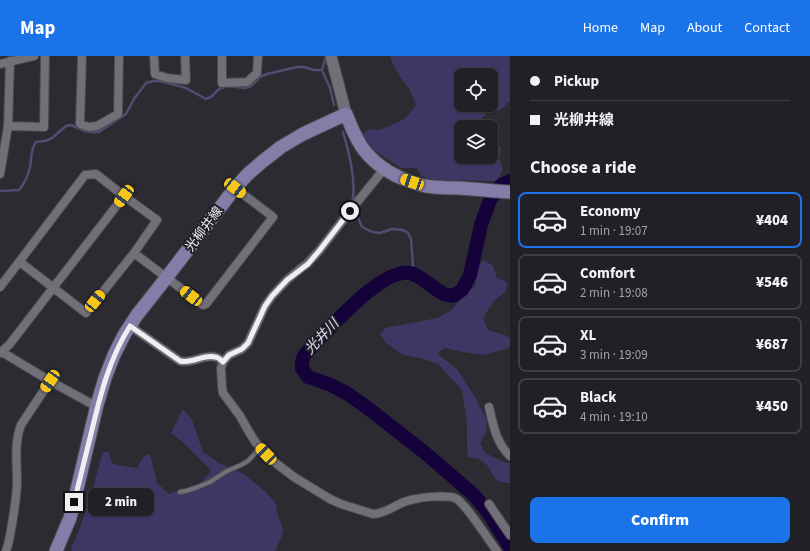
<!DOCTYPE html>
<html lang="en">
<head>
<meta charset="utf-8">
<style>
	body { margin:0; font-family:"Source Sans 3","Noto Sans JP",sans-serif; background:#2d2d32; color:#f1f3f6; height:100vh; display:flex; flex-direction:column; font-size:15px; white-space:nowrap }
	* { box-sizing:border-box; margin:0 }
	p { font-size:13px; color:#a2a3a7 }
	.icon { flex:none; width:22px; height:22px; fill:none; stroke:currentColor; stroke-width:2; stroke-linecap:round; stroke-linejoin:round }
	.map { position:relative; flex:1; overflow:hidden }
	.side { display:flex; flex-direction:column; background:#212026; width:300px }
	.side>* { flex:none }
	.hud { display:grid; align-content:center; height:88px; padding:0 20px; background:#212026 }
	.fabs { position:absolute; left:454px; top:12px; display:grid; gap:8px }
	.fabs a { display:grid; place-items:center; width:44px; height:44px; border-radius:8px; background:#212026; box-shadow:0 1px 3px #0004,0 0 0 1px #3e3e43; font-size:20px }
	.end { position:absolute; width:18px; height:18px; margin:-9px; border:5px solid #efeef3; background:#111; box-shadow:0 0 0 2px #111 }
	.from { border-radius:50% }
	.bubble { position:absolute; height:28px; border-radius:8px; background:#212026; box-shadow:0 1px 3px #0004,0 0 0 1px #3e3e43; font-size:13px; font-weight:800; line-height:28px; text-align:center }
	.car { position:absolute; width:12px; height:24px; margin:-12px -6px; border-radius:5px; box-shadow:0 0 3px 1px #0007; background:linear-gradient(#f5c518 24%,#345 0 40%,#f5c518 0 76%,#345 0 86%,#f5c518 0) }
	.hud b { display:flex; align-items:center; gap:14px; height:38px; font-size:15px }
	.hud b+b { border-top:1px solid #3e3e43 }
	.hud i { width:10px; height:10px; background:#f1f3f6 }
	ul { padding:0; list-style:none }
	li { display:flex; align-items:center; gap:12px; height:56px; margin:0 8px 6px; padding:0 12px; border:2px solid #3e3e43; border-radius:8px }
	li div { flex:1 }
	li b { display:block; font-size:15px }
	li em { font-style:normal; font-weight:800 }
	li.current { border-color:#1a73e8 }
	li>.icon { width:36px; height:36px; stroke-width:1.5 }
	h2 { padding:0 20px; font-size:18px; line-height:48px }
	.button { display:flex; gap:8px; margin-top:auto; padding:8px 20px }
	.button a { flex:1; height:46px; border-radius:8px; background:#1a73e8; color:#fff; font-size:16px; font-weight:800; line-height:46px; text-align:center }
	header { display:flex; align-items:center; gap:24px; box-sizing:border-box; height:56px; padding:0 20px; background:#1a73e8; color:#fff }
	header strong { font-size:19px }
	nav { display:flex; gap:22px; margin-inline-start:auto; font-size:14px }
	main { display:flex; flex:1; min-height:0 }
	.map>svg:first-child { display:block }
	.green { fill:#3e3764; fill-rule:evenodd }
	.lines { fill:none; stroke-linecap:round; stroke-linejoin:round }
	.stream { stroke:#564972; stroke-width:2.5 }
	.river { stroke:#15023b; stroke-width:14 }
	.lane-casing { stroke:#49484e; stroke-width:6 }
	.street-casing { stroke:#49484e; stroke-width:10 }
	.secondary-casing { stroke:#49484e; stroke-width:13 }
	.primary-casing { stroke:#49484e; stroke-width:15 }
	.lane { stroke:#717078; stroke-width:4 }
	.street { stroke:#717078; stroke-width:8 }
	.secondary { stroke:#717078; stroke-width:11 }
	.primary { stroke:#837da8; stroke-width:13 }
	.route { stroke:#efeef3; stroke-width:5 }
	.labels { text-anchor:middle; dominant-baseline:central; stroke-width:4; stroke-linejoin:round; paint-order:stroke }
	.street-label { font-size:13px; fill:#efeef3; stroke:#222128 }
	.water-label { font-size:14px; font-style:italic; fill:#e2e1f4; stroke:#222128 }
</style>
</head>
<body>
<header>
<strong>Map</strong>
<nav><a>Home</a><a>Map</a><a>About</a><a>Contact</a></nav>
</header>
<main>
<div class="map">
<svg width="510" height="495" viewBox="0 0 510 495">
	<rect width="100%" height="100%" fill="#2c2b32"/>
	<path class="green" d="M391,0H510V45L500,54L488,56L475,68L476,71H461V101H491V82L494,83L501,92L499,102L503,114L496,125L437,124L422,121L417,112H401L374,94L362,78L371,73L380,74L405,63L416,49L410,34L400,21L391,4ZM461,19H491V49H461Z
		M484,204L493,210L497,222L507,226L506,235L494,245L483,262L488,274L505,279L510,282V289L509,292L483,299L463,296L445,292L438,296L441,301L457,313L475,341L487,365L486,377L480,387L485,397L506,407H510V427H506L496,424L488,410L479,403L468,401L467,389V367L462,334L438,308L421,302L403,299L386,287L380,278L385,272L437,262L452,254L460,244L475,230L478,210Z
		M183,353L192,364L203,396L221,408L242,417L266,436L276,448L278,460L284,475L275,495H72L71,493C85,462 94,429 103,396H108L113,408L137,412L144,400L150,398L157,427L169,438L202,426L211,415L185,388L171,377Z"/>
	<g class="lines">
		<path class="stream" d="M326,0L322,14L330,32L334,49
			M343,76C349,97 357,126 352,148
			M0,135L19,134C25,127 28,120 30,111C32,102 30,94 36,86L45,85L52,82L66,70L71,69L85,75L93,76H99L126,58L134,43L146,27L153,25H160L186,32L206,43L211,41L219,33L228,30L245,32L251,30L260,21L267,18L297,11H304L314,14H322
			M354,152L362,171L372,176L380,177L392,173L403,174L408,177L411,183L413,210L410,217"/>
		<path class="river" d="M510,125L500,130L490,144L481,169L470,219L462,234L453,240C450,239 446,239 444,238C433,233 421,219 410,217C385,212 340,261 324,278C320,283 307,295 304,300C302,303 302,309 302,312L308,321L331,329L348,338L369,353L424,396L474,439L488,456L510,491"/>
		<g class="lane-casing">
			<path id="lane" d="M180,436L186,435L198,431L210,426L227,415L241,409L248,405L260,392"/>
		</g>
		<g class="street-casing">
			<path id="street" d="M82,0L80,68L89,71L97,70L118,58L119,0
				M154,0L155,18L167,22L186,24L185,0
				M222,0V27L247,26L257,17L258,0
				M0,8L34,0
				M8,70L44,71L45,0
				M384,113L350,155L319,195L307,208L300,213L287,224L272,240L265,250L248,287L242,293L229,299L223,306L221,312L222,331L223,337L240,360L249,376L256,387L273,405L294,421L330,443L341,448L373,458C384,458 394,450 404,446C408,445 412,443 416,443C423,441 448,439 455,442C465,446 489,485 497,495
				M0,118L8,70L10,5
				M134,197L203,249L206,248L273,161L235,132
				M0,231L85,119L96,118L124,140L157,164L134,197L86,257L20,206
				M130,270L180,305C192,308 204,298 215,301C218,301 221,304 223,306
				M2,296L50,325L90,347L97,349
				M0,297L9,289L124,140
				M489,351C493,368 496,387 510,400
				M489,448L510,479
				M6,495C10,484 11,473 13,462C15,449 17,437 17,425C17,406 14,387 21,369L50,325"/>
		</g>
		<g class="secondary-casing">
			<path id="secondary" d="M331,0L346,58"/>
		</g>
		<g class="primary-casing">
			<path id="primary" d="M56,495L70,462L74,446L97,349L105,322L114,299L124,279L137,259L167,221L235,132L248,118L263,105L281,91L303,78L346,58C351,70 356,84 364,94C378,112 399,123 421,129C433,132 446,132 458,132C475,133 493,135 510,136"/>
		</g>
		<use href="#lane" class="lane"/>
		<use href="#street" class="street"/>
		<use href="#secondary" class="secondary"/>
		<use href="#primary" class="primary"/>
	</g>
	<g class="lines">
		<path class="route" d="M74,446C80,424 85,401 91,378C100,340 109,303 130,270L180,305C192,308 204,298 215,301C218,301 221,304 223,306L229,299L242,293L248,287L265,250L272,240L287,224L308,208L319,195L350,155"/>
	</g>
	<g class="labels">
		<g class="street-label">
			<text transform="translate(204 173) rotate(-53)">光柳井線</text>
		</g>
		<g class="water-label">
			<text transform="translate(322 281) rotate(-47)">光井川</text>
		</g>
	</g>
</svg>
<div class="fabs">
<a><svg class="icon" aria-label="locate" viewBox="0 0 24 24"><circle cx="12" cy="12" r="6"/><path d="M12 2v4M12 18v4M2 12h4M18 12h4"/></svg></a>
<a><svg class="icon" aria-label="layers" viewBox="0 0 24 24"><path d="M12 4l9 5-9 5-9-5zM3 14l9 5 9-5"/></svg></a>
</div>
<i class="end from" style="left:350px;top:155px"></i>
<i class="end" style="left:74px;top:446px"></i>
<div class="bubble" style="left:88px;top:432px;width:66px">2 min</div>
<i class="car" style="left:412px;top:126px;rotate:289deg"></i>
<i class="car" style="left:235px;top:132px;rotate:128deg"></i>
<i class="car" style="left:124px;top:140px;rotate:217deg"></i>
<i class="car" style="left:191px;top:240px;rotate:308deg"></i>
<i class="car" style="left:95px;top:245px;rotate:39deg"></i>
<i class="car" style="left:50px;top:325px;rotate:214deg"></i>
<i class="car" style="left:266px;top:398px;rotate:316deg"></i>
</div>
<section class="side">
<div class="hud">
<b><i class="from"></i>Pickup</b>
<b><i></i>光柳井線</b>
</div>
<h2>Choose a ride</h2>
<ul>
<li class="current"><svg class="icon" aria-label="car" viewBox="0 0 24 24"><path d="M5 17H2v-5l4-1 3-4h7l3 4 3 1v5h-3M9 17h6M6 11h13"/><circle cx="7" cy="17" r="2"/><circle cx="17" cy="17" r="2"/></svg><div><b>Economy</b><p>1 min · 19:07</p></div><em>¥404</em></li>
<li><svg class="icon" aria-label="car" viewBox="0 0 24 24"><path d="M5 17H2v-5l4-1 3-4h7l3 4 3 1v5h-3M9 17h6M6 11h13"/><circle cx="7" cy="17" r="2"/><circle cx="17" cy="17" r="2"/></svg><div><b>Comfort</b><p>2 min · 19:08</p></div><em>¥546</em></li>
<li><svg class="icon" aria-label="car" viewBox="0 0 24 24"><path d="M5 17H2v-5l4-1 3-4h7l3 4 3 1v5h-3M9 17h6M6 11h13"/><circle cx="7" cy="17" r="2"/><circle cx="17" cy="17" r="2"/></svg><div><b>XL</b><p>3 min · 19:09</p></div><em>¥687</em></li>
<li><svg class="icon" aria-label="car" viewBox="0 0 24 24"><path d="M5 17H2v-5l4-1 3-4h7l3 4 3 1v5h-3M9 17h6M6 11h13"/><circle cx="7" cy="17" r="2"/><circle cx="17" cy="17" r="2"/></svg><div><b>Black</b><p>4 min · 19:10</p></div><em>¥450</em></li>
</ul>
<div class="button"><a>Confirm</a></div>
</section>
</main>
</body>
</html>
